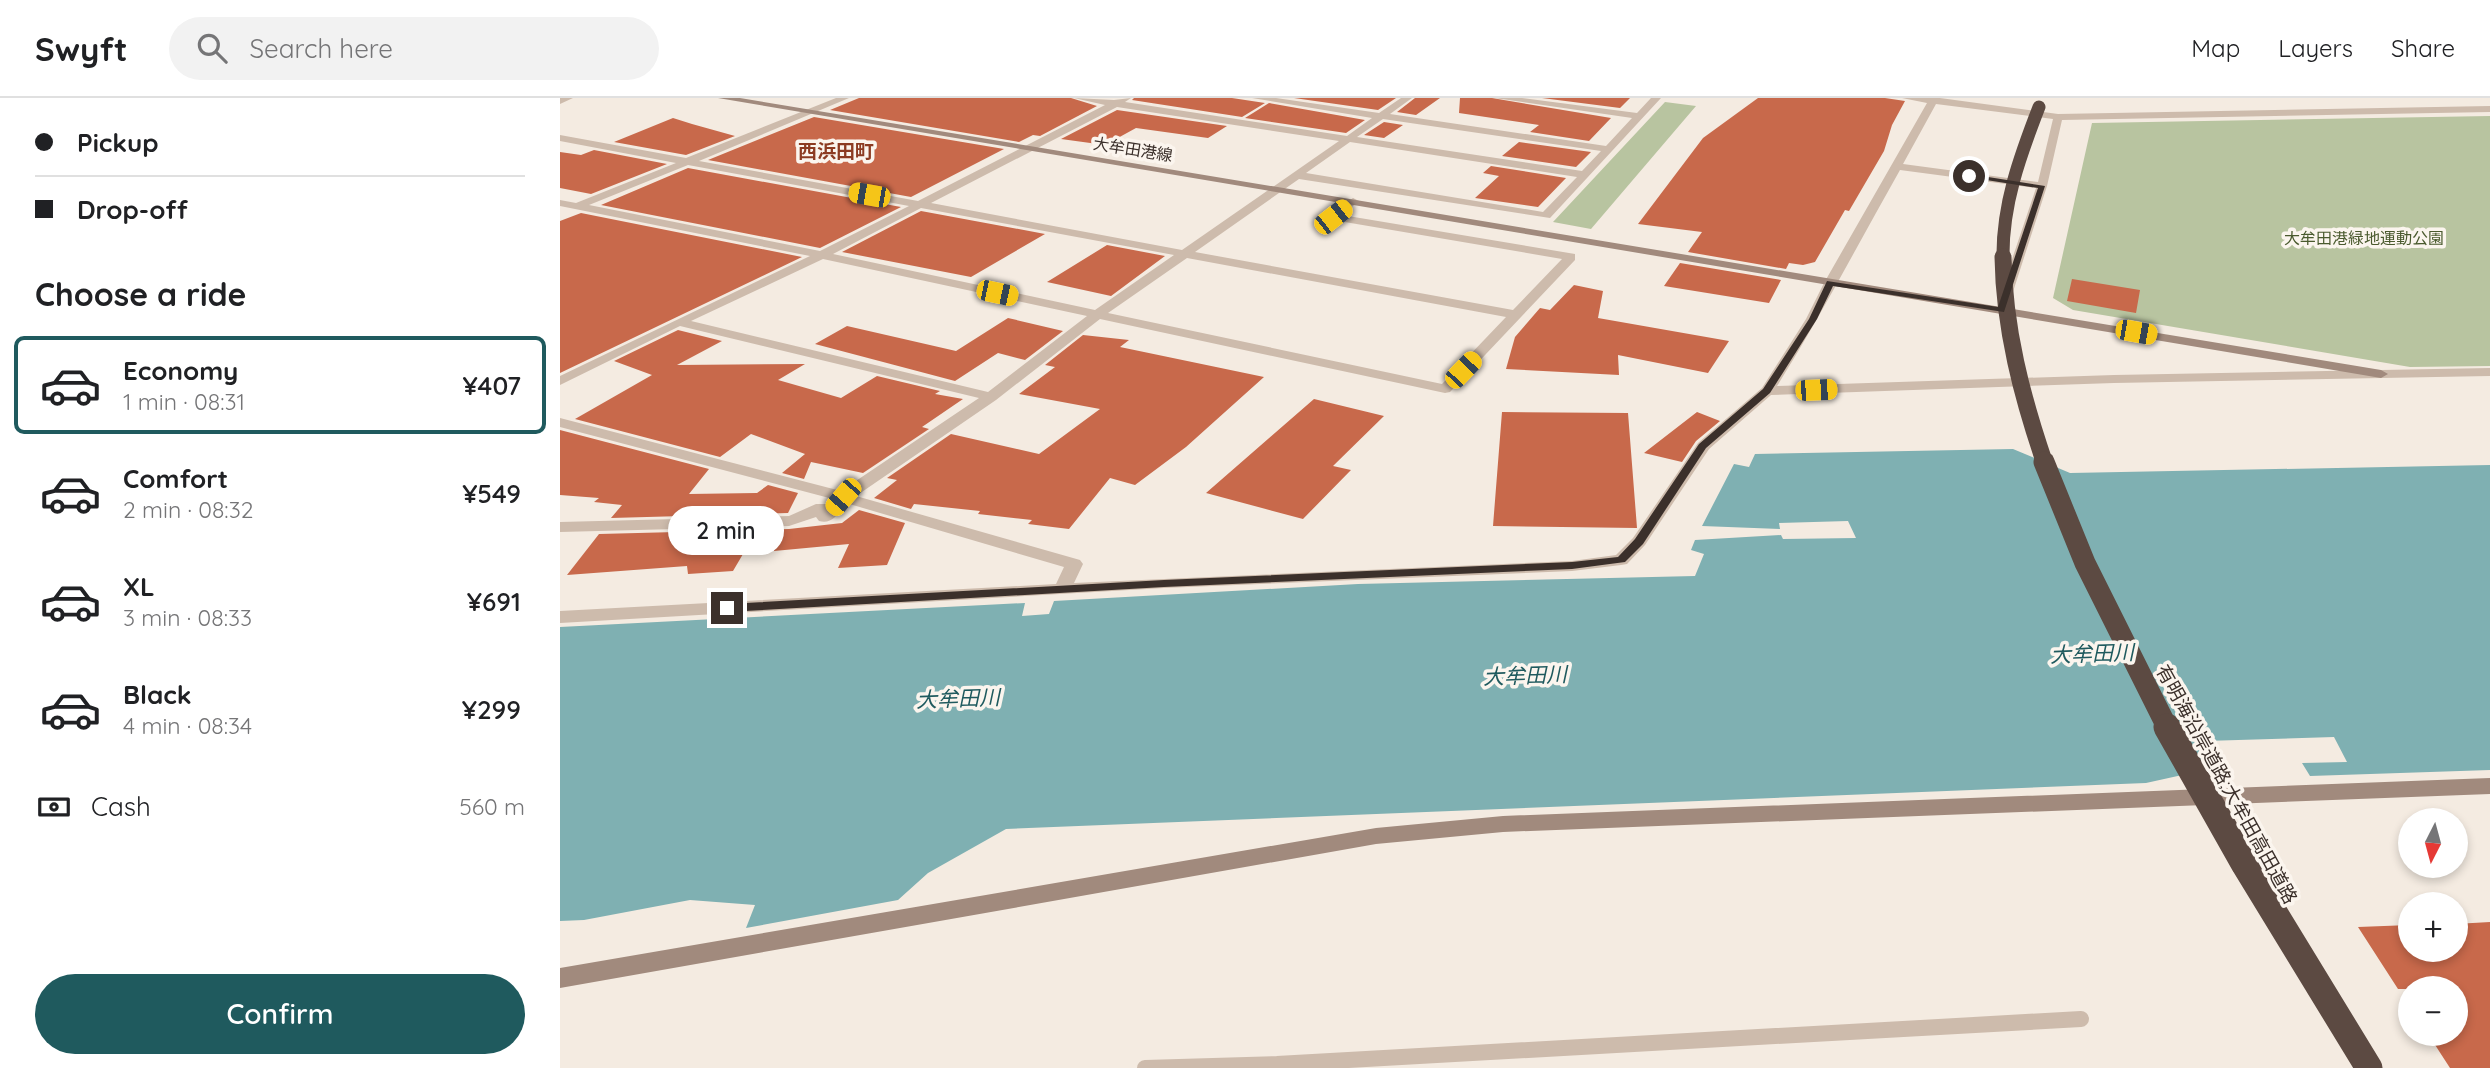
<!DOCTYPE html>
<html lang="en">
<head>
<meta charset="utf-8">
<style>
	body { margin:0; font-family:Quicksand,"Noto Sans JP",sans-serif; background:#f2f2f2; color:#202124; height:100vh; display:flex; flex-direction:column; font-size:26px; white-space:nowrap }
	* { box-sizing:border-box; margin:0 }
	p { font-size:23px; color:#757577 }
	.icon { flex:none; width:38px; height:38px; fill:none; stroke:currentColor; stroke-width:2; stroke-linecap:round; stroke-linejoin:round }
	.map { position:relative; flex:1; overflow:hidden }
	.drawer { display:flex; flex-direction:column; background:#fff; width:560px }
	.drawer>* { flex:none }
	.hud { display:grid; align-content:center; height:154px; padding:0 35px; background:#fff }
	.needle { width:46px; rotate:186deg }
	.buttons { position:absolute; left:1838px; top:710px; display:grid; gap:14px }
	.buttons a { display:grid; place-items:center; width:70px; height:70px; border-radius:50%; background:#fff; box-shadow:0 4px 10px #0003; font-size:35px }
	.end { position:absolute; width:32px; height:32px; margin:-16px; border:9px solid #3b302b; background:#fff; box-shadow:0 0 0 4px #fff }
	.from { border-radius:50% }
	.bubble { position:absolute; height:49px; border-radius:24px; background:#fff; box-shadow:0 4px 10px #0003; font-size:23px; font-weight:600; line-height:49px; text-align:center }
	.car { position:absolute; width:21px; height:42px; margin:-21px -10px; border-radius:9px; box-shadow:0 0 5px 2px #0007; background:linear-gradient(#f5c518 24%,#345 0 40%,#f5c518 0 76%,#345 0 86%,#f5c518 0) }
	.hud b { display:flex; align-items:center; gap:24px; height:66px; font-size:26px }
	.hud b+b { border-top:2px solid #e0e0e0 }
	.hud i { width:18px; height:18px; background:#202124 }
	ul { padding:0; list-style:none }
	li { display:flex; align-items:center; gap:21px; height:98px; margin:0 14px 10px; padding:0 21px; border:4px solid transparent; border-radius:10px }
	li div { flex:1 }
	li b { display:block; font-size:26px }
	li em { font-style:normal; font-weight:600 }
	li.current { border-color:#1f5a5e }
	li>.icon { width:63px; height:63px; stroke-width:1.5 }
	h2 { padding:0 35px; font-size:32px; line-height:84px }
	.pay { display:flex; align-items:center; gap:18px; height:77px; padding:0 35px; font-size:26px }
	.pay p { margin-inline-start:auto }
	.primary-button { display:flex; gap:14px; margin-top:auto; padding:14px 35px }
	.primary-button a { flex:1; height:80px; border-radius:42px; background:#1f5a5e; color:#fff; font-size:28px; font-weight:600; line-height:80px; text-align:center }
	header { display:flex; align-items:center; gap:42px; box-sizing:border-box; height:98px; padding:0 35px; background:#fff; border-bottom:2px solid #e0e0e0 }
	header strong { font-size:33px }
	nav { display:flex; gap:38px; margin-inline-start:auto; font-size:24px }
	.search { width:490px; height:63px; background:#f2f2f2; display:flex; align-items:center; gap:18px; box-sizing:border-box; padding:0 24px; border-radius:38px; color:#757577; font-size:26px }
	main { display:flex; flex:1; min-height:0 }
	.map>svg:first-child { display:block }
	.green { fill:#b8c4a0 }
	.water { fill:#7fb0b2 }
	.building { fill:#c8694b }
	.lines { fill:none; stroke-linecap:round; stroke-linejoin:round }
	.lane { stroke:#cdbbac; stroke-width:16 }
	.street { fill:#cdbbac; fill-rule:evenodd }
	.secondary { fill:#a18a7d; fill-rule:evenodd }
	.highway-bridge-far3 { stroke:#5c4a42; stroke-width:13 }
	.highway-bridge-far2 { stroke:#5c4a42; stroke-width:17 }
	.highway-bridge-far1 { stroke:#5c4a42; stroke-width:21 }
	.highway-bridge { stroke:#5c4a42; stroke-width:27 }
	.route { fill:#3b302b }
	.labels { text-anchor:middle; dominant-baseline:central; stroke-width:7; stroke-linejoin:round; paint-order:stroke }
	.far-street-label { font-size:16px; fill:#3b302b; stroke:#fbf5ee }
	.far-park-label { font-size:16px; fill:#4a5a2e; stroke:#fbf5ee }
	.far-quarter-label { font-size:19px; font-weight:bold; fill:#8c3b22; stroke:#fbf5ee }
	.street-label { font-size:19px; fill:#3b302b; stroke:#fbf5ee }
	.water-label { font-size:21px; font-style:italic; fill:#1f5a5e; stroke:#fbf5ee }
</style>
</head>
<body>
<header>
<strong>Swyft</strong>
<div class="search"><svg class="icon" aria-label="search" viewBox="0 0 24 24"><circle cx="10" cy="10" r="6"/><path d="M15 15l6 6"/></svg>Search here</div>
<nav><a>Map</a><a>Layers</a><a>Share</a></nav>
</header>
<main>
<section class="drawer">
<div class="hud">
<b><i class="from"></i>Pickup</b>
<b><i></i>Drop-off</b>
</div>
<h2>Choose a ride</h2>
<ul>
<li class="current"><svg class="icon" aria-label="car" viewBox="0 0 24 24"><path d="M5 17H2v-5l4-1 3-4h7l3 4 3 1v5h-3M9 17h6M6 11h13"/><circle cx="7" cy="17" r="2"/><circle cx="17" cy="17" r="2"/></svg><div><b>Economy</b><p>1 min · 08:31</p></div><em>¥407</em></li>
<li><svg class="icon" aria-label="car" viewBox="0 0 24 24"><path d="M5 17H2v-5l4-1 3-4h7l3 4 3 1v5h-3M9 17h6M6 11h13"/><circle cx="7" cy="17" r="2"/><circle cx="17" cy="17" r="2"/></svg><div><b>Comfort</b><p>2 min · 08:32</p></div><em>¥549</em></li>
<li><svg class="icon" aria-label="car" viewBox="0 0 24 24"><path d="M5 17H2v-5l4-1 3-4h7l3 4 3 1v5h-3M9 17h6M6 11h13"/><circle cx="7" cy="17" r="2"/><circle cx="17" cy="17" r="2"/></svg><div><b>XL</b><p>3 min · 08:33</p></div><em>¥691</em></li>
<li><svg class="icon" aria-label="car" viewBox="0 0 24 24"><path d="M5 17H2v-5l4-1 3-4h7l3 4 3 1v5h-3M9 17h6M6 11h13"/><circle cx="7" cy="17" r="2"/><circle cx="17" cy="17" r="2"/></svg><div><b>Black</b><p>4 min · 08:34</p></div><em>¥299</em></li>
</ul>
<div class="pay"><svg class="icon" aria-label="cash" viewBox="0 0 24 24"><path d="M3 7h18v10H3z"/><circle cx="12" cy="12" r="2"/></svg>Cash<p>560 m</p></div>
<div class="primary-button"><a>Confirm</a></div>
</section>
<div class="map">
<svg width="1930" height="970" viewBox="0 0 1930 970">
	<rect width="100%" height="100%" fill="#f4ebe1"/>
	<path class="green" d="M1105,4L1136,8L1031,131L993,124Z
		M1930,18V268L1850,269L1513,212L1493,200L1532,25Z"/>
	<path class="water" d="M1453,351L1510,375L1930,367V672L1750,678L1742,665L1787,664L1774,639L1645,643L1663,668L1586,685L446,731L368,775L338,802L186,830L195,807L130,802L24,822L0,823V529L465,505L462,518L489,516L494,503L798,486L1135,478L1144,456L1131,452L1135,442L1221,437L1223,441L1296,440L1288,423L1219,425L1220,431L1142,428L1174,366L1189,369L1195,356Z"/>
	<path class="building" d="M299,0H511L537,8L480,38L473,37L459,44L270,12Z
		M574,0H672L705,5L682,19L572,2Z
		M734,0H836L818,12Z
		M855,0H880L856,17L837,14Z
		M900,0H932L1051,20L1029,43L970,34L979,27L899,15Z
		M982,0H1070L1060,10Z
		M1198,0H1325L1345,3L1332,27L1324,53L1289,113L1285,112L1255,164L1243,167L1229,165L1226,171L1128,154L1142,134L1078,126L1143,40Z
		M709,5L805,22L786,35L685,20Z
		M557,12L667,28L648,40L576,30L545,47L501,41Z
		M254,19L444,51L351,99L148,62Z
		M113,20L132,26L175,38L126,57L54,44Z
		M824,24L843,27L824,40L804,37Z
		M959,44L1031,54L1016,69L942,58Z
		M34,52L107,66L31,96L0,90V54L21,57Z
		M931,68L1006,80L978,109L915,100L939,78L923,75Z
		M128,70L341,109L260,150L41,107Z
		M361,113L485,136L411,179L282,154Z
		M21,115L242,159L0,275V123Z
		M547,147L605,158L551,198L487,184Z
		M1120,165L1221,182L1209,205L1104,188Z
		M1512,181L1580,192L1576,215L1507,203Z
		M1014,187L1043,193L1038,220L1169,243L1148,275L1058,257L1059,277L946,271L955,239L980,210L990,212Z
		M448,220L503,233L465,262L438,255L395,283L255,246L287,228L396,253Z
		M118,232L162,243L117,267L245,266L218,282L281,300L317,278L380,293L375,296L403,301L362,329L369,331L303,375L251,364L244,381L222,375L245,356L191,336L160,359L15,321L92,277L54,263Z
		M523,237L569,242L560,249L704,279L626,349L575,387L550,380L509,431L468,426L472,422L418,416L420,413L354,406L351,411L314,400L337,382L327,380L391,336L479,356L540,311L459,296L495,269L485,267Z
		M754,301L824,318L773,368L791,372L743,421L646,395Z
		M942,314L1068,315L1077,430L933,428Z
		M1137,314L1160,323L1136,343L1122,364L1084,355Z
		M0,332L149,371L129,396L197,395L208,387L238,395L228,415L51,420L62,407L34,404L39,400L0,397Z
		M299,412L345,425L327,467L278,470L289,446L214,453V450L212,453L183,456L173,473L128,476L127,468L7,477L39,436L229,431L282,425Z
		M1930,824V970H1890L1868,936H1895V891H1838L1798,829L1850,827V852H1895V826Z"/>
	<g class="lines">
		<path class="lane" d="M585,970L717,966L1521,921"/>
		<path class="street" d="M0,0H13L0,6Z
			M276,0H289L139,63L358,103L545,7L514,0L554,2L571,0L565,4L787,38L812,20L692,0H716L819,15L841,0H852L830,16L1046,48L1072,20L935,0H962L1077,15L1091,0H1101L990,120L739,81L635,154L953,212L1002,161L773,122L767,119L793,100L799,103L782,117L1015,156V162L890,294L885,295L540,221L436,302L296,398L520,462L523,466L514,485L1012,463L1056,457L1073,440L1138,345L1202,290L1246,221L1264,185L1367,5L1342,0H1380L1498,16L1930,8V14L1502,22L1487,88L1451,200L1445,204L1439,200L1476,90L1340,72C1299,144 1261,218 1217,288L1554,277L1930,270V278L1554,285L1211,297L1149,351L1085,447L1067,466L1061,467L1012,473L604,490L0,525V513L496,486L504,469L286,405C279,414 273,427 259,423L256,419L229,428L0,434V424L229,418L256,406H268L273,401L0,329V320L281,393L419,300L120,228L0,287V278L250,158L0,108V102L16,105L116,65L0,43V37L126,60ZM1376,6L1493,21L1478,84L1343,66ZM557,9L779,43L622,152L371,105ZM823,21L1041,53L1022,73L797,39ZM790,44L1017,79L983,114L746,75ZM128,67L349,108L260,153L29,107ZM361,110L614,157L535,212L273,156ZM627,160L946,219L882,286L548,215ZM263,161L527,218L428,294L131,223Z"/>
		<path class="secondary" d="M158,0H180L1821,272L1828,276L1821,280Z
			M1930,680V696L943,734L816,746L0,890V870L816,730L943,718Z"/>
		<path class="highway-bridge-far3" d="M1443,161C1442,107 1460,58 1479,9"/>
		<path class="highway-bridge-far2" d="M1443,159C1444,230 1462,299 1485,366"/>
		<path class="highway-bridge-far1" d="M1484,364L1525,465L1608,631"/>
		<path class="highway-bridge" d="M1607,629L1685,767L1809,970"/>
	</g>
	<path class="route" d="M1409,76L1485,88L1444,214L1273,188L1257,221L1210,295L1146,350L1083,446L1065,464L1012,471L604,489L167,514L162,510L167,506L604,482L1012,464L1058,459L1075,441L1139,346L1203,291L1249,221L1267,183L1438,209L1478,90L1407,79Z"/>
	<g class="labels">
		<g class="far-street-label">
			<text transform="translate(573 51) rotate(9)">大牟田港線</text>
		</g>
		<g class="far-park-label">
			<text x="1804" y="140">大牟田港緑地運動公園</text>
		</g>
		<g class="far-quarter-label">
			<text x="276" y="53">西浜田町</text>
		</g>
		<g class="street-label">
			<text transform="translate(1667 686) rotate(61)">有明海沿岸道路;大牟田高田道路</text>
		</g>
		<g class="water-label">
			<text transform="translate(1532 555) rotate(-2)">大牟田川</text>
			<text transform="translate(965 577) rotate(-2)">大牟田川</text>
			<text transform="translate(398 600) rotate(-2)">大牟田川</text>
		</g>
	</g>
</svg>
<div class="buttons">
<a><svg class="needle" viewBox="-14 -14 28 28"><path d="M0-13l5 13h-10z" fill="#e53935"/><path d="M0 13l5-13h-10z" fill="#757577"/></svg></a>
<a>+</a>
<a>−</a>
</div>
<i class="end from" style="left:1409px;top:78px"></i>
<i class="end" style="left:167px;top:510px"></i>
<div class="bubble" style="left:108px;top:408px;width:116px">2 min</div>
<i class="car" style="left:309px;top:97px;rotate:280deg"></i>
<i class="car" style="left:773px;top:119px;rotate:52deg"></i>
<i class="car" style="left:437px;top:195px;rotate:102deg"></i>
<i class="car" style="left:1576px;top:234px;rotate:100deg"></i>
<i class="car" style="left:903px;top:272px;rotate:44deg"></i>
<i class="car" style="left:1256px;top:292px;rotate:88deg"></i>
<i class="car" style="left:283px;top:399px;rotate:221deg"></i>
</div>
</main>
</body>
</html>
